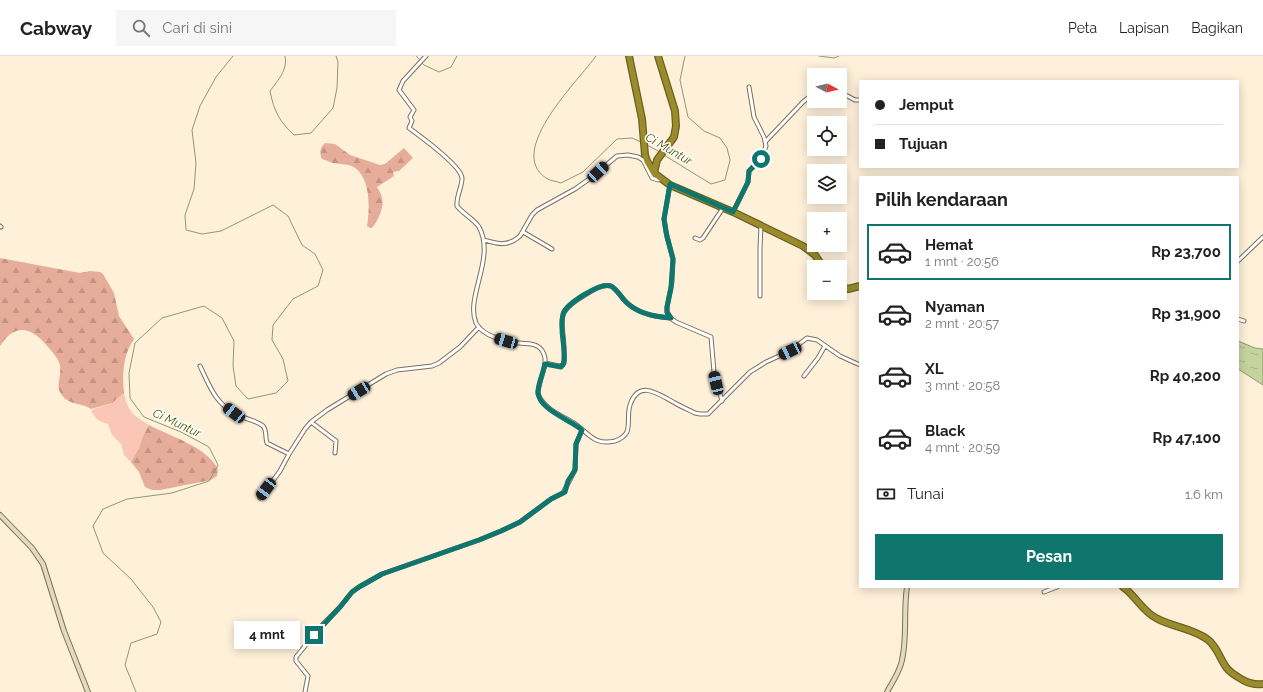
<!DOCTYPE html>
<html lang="id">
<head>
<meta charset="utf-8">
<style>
	body { margin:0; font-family:Raleway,sans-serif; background:#f6f6f6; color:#222; height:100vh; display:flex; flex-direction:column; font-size:15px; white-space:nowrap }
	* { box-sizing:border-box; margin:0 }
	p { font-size:13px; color:#767676 }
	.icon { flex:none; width:22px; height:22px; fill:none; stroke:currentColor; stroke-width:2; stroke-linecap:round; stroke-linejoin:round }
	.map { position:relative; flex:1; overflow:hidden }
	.side { position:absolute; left:859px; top:120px; width:380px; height:412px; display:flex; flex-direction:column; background:#fff; border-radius:0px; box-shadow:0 2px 10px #0003 }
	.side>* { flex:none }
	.guide { position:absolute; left:859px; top:24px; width:380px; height:88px; border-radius:0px; box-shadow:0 2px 10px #0003; display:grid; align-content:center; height:88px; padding:0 16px; background:#fff }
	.needle { width:26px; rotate:97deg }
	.tools { position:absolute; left:807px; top:12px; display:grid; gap:8px }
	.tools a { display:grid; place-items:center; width:40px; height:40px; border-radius:0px; background:#fff; box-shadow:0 2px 10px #0003; font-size:20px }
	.end { position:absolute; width:18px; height:18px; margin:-9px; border:5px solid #0f766e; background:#fff; box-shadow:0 0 0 2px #fff }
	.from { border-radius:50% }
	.bubble { position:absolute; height:28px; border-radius:0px; background:#fff; box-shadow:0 2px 10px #0003; font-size:13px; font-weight:700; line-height:28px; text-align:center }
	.car { position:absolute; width:12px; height:24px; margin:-12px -6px; border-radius:5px; box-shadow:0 0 3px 1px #0007; background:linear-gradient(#222 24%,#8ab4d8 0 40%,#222 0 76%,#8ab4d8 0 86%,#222 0) }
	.guide b { display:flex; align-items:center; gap:14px; height:38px; font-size:15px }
	.guide b+b { border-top:1px solid #e0e0e0 }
	.guide i { width:10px; height:10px; background:#222 }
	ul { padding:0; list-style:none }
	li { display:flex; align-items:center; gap:12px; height:56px; margin:0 8px 6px; padding:0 8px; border:2px solid transparent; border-radius:0px }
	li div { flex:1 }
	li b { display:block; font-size:15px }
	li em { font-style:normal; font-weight:700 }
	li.current { border-color:#0f766e }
	li>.icon { width:36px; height:36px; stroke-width:1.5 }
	h2 { padding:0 16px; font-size:18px; line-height:48px }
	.pay { display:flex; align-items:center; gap:10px; height:44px; padding:0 16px; font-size:15px }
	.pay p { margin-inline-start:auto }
	.button { display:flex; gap:8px; margin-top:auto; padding:8px 16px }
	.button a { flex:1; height:46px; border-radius:0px; background:#0f766e; color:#fff; font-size:16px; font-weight:700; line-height:46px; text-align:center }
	header { display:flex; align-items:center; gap:24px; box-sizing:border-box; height:56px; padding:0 20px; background:#fff; border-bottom:1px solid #e0e0e0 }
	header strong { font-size:19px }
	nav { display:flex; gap:22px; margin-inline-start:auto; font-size:14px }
	.search { width:280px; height:36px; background:#f6f6f6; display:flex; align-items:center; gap:10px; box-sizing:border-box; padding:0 14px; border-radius:0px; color:#767676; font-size:15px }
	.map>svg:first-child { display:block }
	.green { fill:#fac7b7 }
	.forest { fill:url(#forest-firs) }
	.water { fill:url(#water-ripples); stroke:#8f9971 }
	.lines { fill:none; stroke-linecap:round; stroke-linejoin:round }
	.stream { stroke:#8f9971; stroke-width:1 }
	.street-casing { stroke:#7c6f5c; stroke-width:5 }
	.secondary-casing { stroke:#7c6f5c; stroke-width:6 }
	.highway-casing { stroke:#6a601f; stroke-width:8 }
	.street { stroke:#fff; stroke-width:3 }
	.secondary { stroke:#e1dcc0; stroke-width:4 }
	.highway { stroke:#9a8c2c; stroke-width:5.5 }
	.route { stroke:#0f766e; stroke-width:5 }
	.labels { text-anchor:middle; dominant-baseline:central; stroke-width:3; stroke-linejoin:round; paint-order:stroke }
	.water-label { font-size:12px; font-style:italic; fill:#4a5903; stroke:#fff }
</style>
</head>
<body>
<header>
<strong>Cabway</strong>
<div class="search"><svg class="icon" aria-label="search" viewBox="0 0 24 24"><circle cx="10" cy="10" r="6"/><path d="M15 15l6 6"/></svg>Cari di sini</div>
<nav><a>Peta</a><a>Lapisan</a><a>Bagikan</a></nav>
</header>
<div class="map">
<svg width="1263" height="636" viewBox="0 0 1263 636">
	<defs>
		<pattern id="forest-firs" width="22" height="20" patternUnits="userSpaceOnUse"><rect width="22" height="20" fill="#e6ad9a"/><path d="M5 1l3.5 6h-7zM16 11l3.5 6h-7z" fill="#c49483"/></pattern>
		<pattern id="water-ripples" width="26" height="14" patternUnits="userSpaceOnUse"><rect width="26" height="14" fill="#c5d49f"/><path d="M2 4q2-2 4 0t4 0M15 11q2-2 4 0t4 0" fill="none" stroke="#a8b587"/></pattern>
	</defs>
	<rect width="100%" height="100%" fill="#fef0d9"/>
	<path class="green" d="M124,337C128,356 133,359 149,369L143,380L139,392L131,406L124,399L121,388L112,379L108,368C98,365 95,363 91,354L112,347Z"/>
	<path class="forest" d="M325,87L335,88L350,99L380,109L385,108L404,92L413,102L399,115L393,116L394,120L377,131C379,134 381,138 382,142C385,151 377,166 372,172H370L367,170C370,152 371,120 352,110C346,108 339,108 333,107C329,106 326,104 322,103C319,96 320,92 325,87Z
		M0,202L80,217L90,215L100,216L103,218L114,237L119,260L134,283C123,299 122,318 124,337L112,347L91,353C81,346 67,350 60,336C56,329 62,317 60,309C58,302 53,297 48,291C32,271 15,266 0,290Z
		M149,369C170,380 207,391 218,413L217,420L211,424L160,434H152L145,431L139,416L131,406L139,392L143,380Z"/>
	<path class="water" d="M1238,285L1255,292L1263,293V329L1238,313Z"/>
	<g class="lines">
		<path class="stream" d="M285,0C288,14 278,24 270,35C274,55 279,65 294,79L311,77L333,52L337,32L338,6L336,0
			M416,0L420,4
			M596,0C580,23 505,95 546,122C550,125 556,125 561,127L583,116L617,83L632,82L641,86
			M819,0L834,2L839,0
			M422,7L424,9L439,16L451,11L457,0
			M647,89L660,96
			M664,99L711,128L725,124L730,104L727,92L720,82L704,75L688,61L680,24L685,0
			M136,636L125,609L131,587L157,578L161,566L153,551L131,523L103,497L93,470L103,453L127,443L172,437L209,425L218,409L209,391L181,376L144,361L130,342L129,317L135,287L162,262L204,250L222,262L234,285L233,310L236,330L248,343L276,337L288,325L283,303L272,284L273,269L293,243L318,230L323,214L315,198L302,189L288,160L273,149L221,175L202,178L186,174L185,159L194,133L196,107L192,74L200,50L216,21L233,0"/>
		<g class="street-casing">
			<path id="street" d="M426,0L403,25L399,34L414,54L410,61L412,65L409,72C420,80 461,110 462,122C462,132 456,140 457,150C463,158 474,163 479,171C496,202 465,241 476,267C483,281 505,285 519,287C525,288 532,287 537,290C541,292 544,297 545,302C546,314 538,326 538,338C545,354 561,359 574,367C589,377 594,390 615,385C621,383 624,381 627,376C630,367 627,358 630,349C639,322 660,339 675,347C682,351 689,354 695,357L700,358H708L750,316L766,306L790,295L807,282L817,284L840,300L860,309
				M840,36L855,44H860
				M766,85L803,46L814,37
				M670,129L664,163L666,176L673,203L672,226L667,251V256L669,261L676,266L711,281L714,316L722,345
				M733,156L748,126L749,115L761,103L766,90L764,81L754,61L749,31
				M0,170L1,171
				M523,176L552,193
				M695,182L700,184L703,182L723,152
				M484,184C498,188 508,191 520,180L532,159L537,154L575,133L592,121L617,100L628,99L638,101L643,104L652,122L658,124L661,123
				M1238,205L1263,181
				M760,240V192L761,169
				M1238,263L1244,265
				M545,307L559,310L563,309C565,303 564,297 564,290C562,260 556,256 585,239C593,234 601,228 611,230C617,234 621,241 626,246C638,258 655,261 671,262
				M200,310C210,331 215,347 237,359C245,363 256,364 263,370C267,374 265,382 267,387L289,398L305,373L311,366L327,354L386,318L397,314L432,310L439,307L460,291L479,271
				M804,320L818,302L825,290
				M311,366L336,385L335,397
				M260,442L280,415L289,398
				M1044,536L1057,531
				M305,636L308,620L296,605V601L323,568L339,552L352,536L359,531L382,518L479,484L501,475L520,466L551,443L563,437L575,414L576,388L582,374"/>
		</g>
		<g class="secondary-casing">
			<path id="secondary" d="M0,459L32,492L43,508L64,575L88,636
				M887,636C892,627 898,618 901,608C908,584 903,556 907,531"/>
		</g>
		<g class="highway-casing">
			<path id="highway" d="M629,0L642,63L645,99L647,105L654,117L670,129L733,156L803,190L815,199L823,211
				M654,117L657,104L674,81L676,70L675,55L658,0
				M840,231L848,233L860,230
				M1123,531C1136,540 1142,555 1156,562C1172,571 1192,572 1207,583C1217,590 1219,601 1226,611C1230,617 1236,620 1243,624C1250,628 1255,629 1263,628"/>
		</g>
		<use href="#street" class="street"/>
		<use href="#secondary" class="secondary"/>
		<use href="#highway" class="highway"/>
	</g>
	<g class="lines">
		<path class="route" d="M314,579L341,550L352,536L359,531L382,518L479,484L501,475L520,466L551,443L565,436L568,425L575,414L576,388L582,374C571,364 537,353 538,335C539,326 543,317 545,308L561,311L564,307C566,291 559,274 563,258C566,248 600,226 611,230C617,233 621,241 626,246C638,258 655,261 671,262L667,256V251L671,232L673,203L667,181L664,163L670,128L733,156L748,126L749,115L761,103"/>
	</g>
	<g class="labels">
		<g class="water-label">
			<text transform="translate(669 93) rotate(30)">Ci Muntur</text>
			<text transform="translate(177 367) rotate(25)">Ci Muntur</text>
		</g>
	</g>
</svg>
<div class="tools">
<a><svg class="needle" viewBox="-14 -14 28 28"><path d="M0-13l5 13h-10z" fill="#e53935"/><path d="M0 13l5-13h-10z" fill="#767676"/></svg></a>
<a><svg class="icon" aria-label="locate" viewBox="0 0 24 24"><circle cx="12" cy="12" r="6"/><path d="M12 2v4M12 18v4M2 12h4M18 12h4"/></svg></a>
<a><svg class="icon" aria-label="layers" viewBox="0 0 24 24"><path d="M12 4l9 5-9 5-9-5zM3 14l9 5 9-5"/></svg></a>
<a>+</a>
<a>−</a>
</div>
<i class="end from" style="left:761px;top:103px"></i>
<i class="end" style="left:314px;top:579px"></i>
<div class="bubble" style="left:234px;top:565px;width:66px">4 mnt</div>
<i class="car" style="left:598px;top:116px;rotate:47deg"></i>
<i class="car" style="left:506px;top:285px;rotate:286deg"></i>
<i class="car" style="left:790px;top:295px;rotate:245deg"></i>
<i class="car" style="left:716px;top:327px;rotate:347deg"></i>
<i class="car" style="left:359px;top:335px;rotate:239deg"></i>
<i class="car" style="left:234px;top:357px;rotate:308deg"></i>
<i class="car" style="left:266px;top:433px;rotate:217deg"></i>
<div class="guide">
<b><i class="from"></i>Jemput</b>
<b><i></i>Tujuan</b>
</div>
<section class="side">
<h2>Pilih kendaraan</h2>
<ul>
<li class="current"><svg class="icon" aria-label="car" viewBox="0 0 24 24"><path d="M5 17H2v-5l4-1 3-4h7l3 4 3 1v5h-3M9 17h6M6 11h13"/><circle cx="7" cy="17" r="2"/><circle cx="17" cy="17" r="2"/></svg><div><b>Hemat</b><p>1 mnt · 20:56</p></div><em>Rp 23,700</em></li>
<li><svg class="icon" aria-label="car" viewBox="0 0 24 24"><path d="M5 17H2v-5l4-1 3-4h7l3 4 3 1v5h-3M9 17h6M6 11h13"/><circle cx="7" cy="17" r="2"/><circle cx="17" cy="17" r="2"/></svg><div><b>Nyaman</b><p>2 mnt · 20:57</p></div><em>Rp 31,900</em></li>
<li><svg class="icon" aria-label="car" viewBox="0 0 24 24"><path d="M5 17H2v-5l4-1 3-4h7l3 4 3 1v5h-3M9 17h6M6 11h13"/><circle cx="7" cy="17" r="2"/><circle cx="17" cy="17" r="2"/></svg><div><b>XL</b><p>3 mnt · 20:58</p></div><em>Rp 40,200</em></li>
<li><svg class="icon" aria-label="car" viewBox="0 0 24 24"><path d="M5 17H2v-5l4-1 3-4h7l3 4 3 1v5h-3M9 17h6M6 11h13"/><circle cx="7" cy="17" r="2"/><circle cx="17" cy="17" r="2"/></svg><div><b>Black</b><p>4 mnt · 20:59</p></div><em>Rp 47,100</em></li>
</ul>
<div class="pay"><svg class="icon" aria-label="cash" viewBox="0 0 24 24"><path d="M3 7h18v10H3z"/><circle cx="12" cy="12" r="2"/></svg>Tunai<p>1.6 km</p></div>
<div class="button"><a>Pesan</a></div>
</section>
</div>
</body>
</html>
